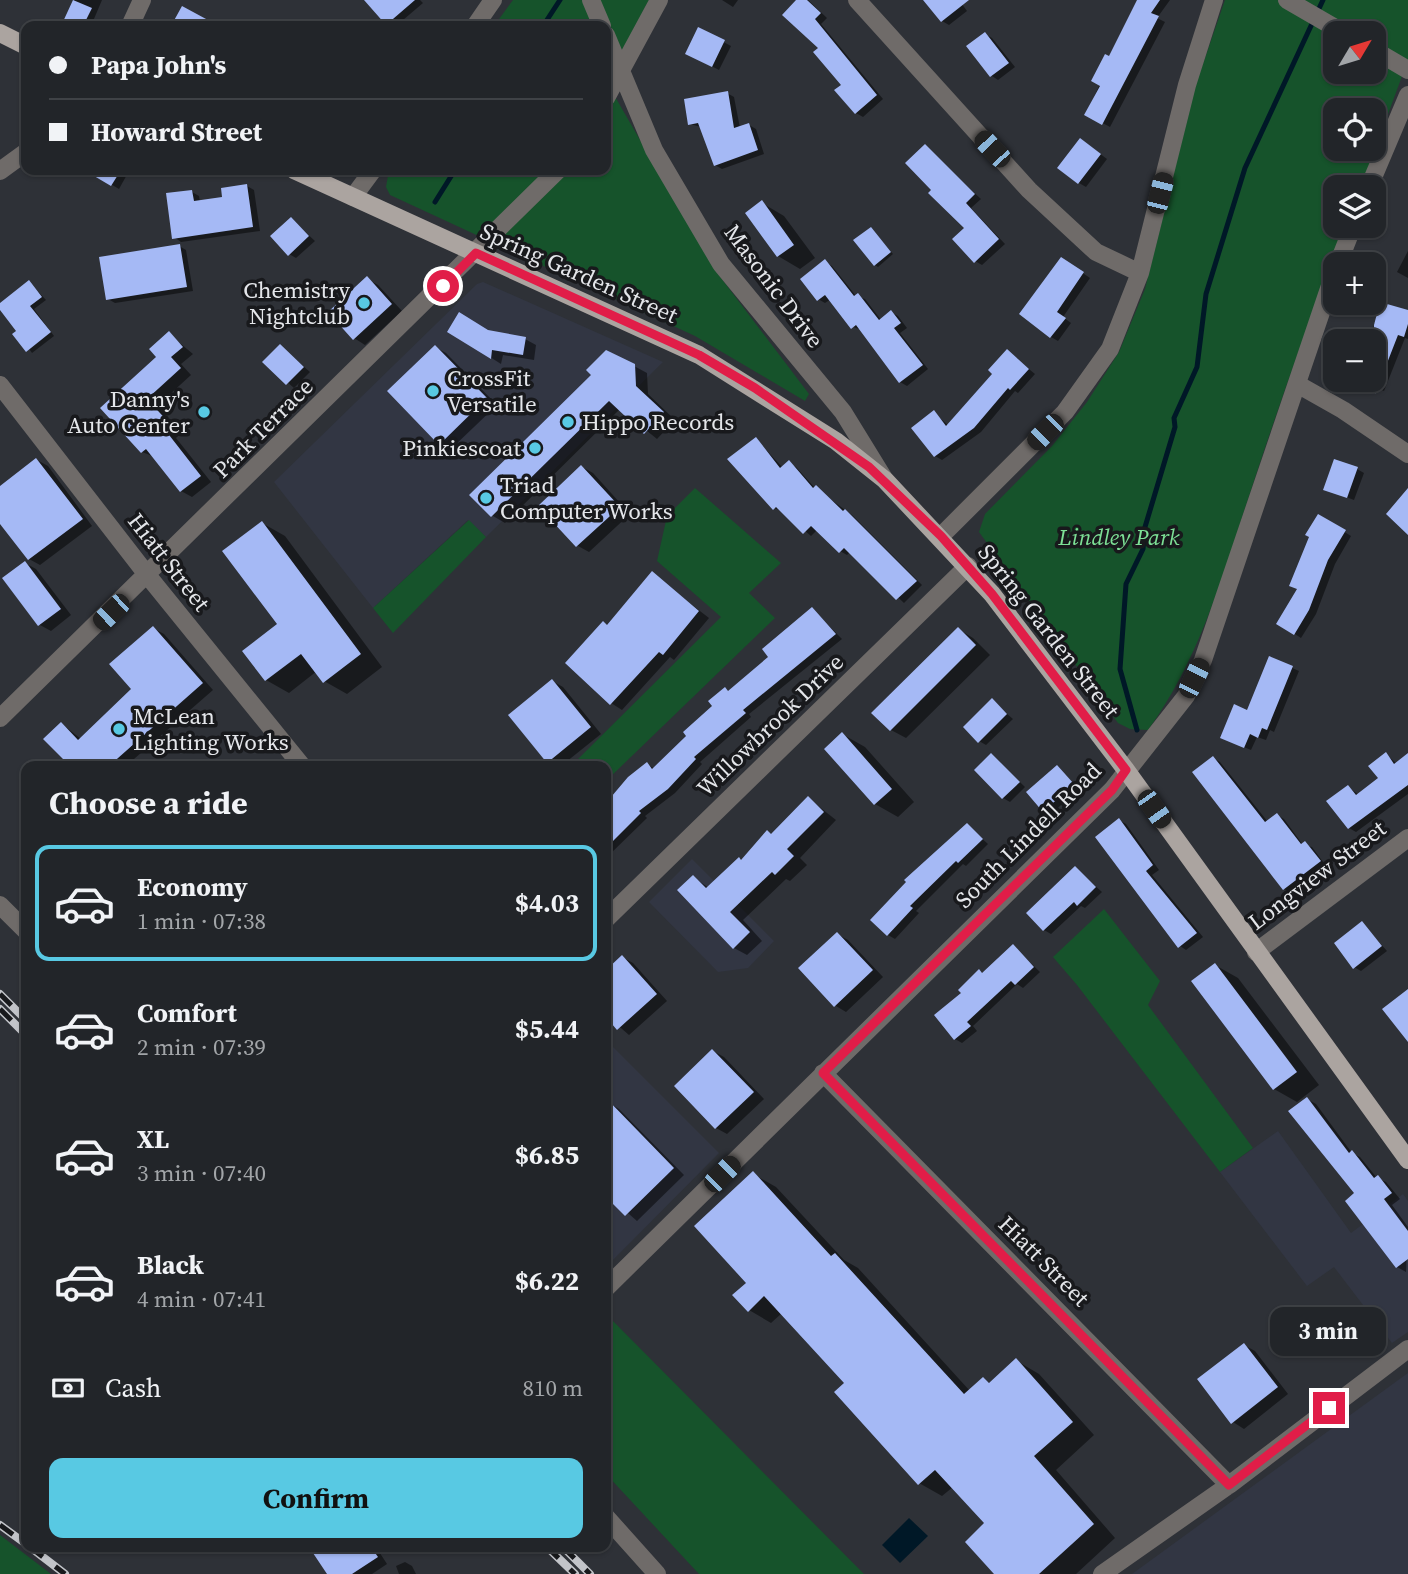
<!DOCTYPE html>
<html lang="en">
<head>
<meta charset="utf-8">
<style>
	body { margin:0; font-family:"Source Serif 4",serif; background:#2e3135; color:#f1f3f6; height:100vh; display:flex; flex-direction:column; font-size:26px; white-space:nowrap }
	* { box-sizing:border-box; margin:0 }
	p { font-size:23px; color:#a2a5a8 }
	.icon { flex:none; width:38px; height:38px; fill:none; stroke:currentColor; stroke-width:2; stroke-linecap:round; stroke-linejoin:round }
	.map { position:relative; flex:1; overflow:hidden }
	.details { position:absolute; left:21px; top:761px; width:590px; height:791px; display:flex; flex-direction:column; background:#222529; border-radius:14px; box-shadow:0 2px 5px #0004,0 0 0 2px #3f4246 }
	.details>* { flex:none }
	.hud { position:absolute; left:21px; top:21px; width:590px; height:154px; border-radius:14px; box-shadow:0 2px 5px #0004,0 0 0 2px #3f4246; display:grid; align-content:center; height:154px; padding:0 28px; background:#222529 }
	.needle { width:46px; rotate:52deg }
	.fabs { position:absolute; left:1323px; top:21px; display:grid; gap:14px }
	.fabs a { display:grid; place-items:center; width:63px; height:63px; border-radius:14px; background:#222529; box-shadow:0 2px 5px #0004,0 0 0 2px #3f4246; font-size:35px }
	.end { position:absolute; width:32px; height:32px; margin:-16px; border:9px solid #e11d48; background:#fff; box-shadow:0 0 0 4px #fff }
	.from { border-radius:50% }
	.bubble { position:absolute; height:49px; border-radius:14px; background:#222529; box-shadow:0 2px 5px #0004,0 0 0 2px #3f4246; font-size:23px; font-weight:700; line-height:49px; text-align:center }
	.car { position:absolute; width:21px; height:42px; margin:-21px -10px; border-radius:9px; box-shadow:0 0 5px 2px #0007; background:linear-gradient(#222 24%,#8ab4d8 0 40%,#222 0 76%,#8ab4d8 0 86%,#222 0) }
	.hud b { display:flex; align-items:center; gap:24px; height:66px; font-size:26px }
	.hud b+b { border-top:2px solid #3f4246 }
	.hud i { width:18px; height:18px; background:#f1f3f6 }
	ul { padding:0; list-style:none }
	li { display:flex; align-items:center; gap:21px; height:116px; margin:0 14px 10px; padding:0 14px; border:4px solid transparent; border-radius:14px }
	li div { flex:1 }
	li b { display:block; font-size:26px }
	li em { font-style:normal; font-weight:700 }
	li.on { border-color:#58c9e3 }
	li>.icon { width:63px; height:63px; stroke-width:1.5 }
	h2 { padding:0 28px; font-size:32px; line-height:84px }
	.pay { display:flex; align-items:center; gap:18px; height:77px; padding:0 28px; font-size:26px }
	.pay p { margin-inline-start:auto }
	.cta { display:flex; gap:14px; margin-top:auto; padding:14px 28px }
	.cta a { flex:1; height:80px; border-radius:14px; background:#58c9e3; color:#111; font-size:28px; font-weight:700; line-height:80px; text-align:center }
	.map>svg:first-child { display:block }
	.built { fill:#323643 }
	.green { fill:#16532b; fill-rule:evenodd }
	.water { fill:#001827 }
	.shadow { fill:#0007 }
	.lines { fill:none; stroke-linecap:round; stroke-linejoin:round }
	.stream { stroke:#001827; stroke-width:5 }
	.building { fill:#a5b9f5 }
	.minor { stroke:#6f6b69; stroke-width:18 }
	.major { stroke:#aba4a0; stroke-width:18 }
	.rail-casing { stroke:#c2c4c9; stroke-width:8 }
	.rail { stroke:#18191c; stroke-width:5; stroke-dasharray:16; stroke-linecap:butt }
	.route { stroke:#e11d48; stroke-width:9 }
	.poi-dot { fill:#58c9e3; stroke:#18191c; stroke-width:2.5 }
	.labels { text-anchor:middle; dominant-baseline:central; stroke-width:7; stroke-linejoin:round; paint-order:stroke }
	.street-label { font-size:23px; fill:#e4e6ea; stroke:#18191c }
	.poi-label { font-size:23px; fill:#e4e6ea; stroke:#18191c; text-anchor:start }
	.park-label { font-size:23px; font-style:italic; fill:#7de096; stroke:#18191c }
</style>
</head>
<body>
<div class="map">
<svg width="1408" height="1574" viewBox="0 0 1408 1574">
	<rect width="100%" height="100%" fill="#2e3137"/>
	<path class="built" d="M483,282L663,362L486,537L468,520L373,608L274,482L477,284Z
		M692,859L774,941L748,968L718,972L649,902Z
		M606,1040L719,1153L606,1267Z
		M1278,1131L1351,1233L1403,1194L1408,1201V1332L1392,1343L1334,1267L1307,1286L1220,1172Z
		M1408,1373V1574H1132L1401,1378Z"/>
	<path class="green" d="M513,0H649L606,81L715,270L809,394L805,401L695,336L390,195L386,187L389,170H606V26H494Z
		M1225,0H1408V60L1361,187H1335V226H1346C1313,310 1282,395 1254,481C1225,567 1202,656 1148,730L1130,729L1118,723L979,532L985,514L1052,446L1087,402L1119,352L1145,289L1195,87ZM1335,33H1374V72H1335ZM1335,110H1374V149H1335Z
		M695,488L781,563L749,593L775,618L606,781V766H571L721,617L657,561L667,516Z
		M469,520L486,537L393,633L373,608Z
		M1104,909L1160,981L1148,1005L1253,1148L1220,1172L1077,985L1053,957Z
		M607,1315L864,1574H699L606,1474Z
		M0,1535L51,1574H0Z"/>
	<path class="water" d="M909,1518L928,1536L900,1563L882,1545Z"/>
	<path class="shadow" d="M74,0H102L91,26H63Z
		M371,0H420L423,3L396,26H391Z
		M722,0H738L733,7Z
		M798,0H808L827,18L821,24L883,99L863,117L856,113Z
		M931,0H959L967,11L949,25L942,21Z
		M1139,0H1170L1157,18L1165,22L1110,127L1086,114Z
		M699,29L731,46L719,70L694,57Z
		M985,34L992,38L1015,67L998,80L992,76Z
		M727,93L734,97L740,128L749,125L756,129L764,154L722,169L715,165L701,127L690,124Z
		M1087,144L1107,159L1086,187L1079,183Z
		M925,147L981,199L971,208L1005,244L982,265L975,261L966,228L933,190Z
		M87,170H142L138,176L129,171L119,189Z
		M247,186L254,190L260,231L181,242L174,237L192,192L199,196L200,202L224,198Z
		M762,203L784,216L815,258L800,269L778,256Z
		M291,219L315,241L296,258L289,254Z
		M871,229L893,254L878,267L875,265Z
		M179,246L186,250L193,291L115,303L108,299Z
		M1408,251V278L1397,272Z
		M825,262L832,266L856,296L865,299L881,320L891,312L898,316L907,328L900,333L928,369L907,386L900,382L862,330L853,327L831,299L825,303L818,299Z
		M1068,263L1090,278L1063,317L1071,323L1058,341L1051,337Z
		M367,279L378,285L402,311L365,345L354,338Z
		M29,282L46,300L34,309L54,336L32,353L0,307Z
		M1381,304L1408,312V339L1405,338L1384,391L1359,380H1374V341H1369Z
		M449,331L489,332L525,339L536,345L534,360L503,355L501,364Z
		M169,334L193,354L181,364L191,375L157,406L181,433L176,438L211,482L192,497L181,491L155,457L142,452L103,408L159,357Z
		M280,346L310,372L294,388L264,362Z
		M435,347L446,353L497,405L451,449L440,443Z
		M1007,351L1035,374L1018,393L1015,391L981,432L942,460L935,456L934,413L949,426L995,374Z
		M634,366L647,373L648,394L675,420L657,439L620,409L505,523L493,516L472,495Z
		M756,439L783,468L789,463L796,467L815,488L852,515L922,585L904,603L850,552L847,555L840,551L817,530L811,536L782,511L774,508Z
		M37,460L48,466L92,526L40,565L29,559L0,521V488Z
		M582,467L593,473L630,514L589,552L578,546L540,506Z
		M1357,469L1364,473L1354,500L1325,489Z
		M1319,516L1351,536L1335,564L1316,614L1301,638L1278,623L1299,590Z
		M262,523L285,536L382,667L347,694L324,681L317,671L289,693L266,680L280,624Z
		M25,563L36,569L71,615L51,631L40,625Z
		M652,574L709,618L674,660L670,657L622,710L611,703L608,626Z
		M812,609L842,639L749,714L751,717L700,762L702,764L675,793L645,816L647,818L606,858V804L647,764L655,769L714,706L771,657Z
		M153,628L164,634L213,690L126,766H72L46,739L62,724L81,739L134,690Z
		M958,629L973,638L990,655L906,738L891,730L874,713Z
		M1270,658L1299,671L1274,732L1270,730L1266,740L1257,737L1251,750L1229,741L1248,712Z
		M552,681L563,687L601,734L561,766L548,762Z
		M992,701L1013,719L986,745L979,741Z
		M842,734L865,747L914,802L898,817L875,804Z
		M1386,754L1397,764L1408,755V794L1356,832L1349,828L1348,787L1359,795L1380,778Z
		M992,755L1025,787L1010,802L1003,798Z
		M1213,758L1220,762L1268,822L1277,815L1284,819L1303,845L1312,847L1326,866L1291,893L1284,889L1194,772Z
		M214,759L225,765L226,766H205Z
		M1057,767L1079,789L1051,814L1044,810Z
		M808,798L836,820L800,858L807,865L790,881L786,879L743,920L762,941L747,955L734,948L693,877L709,888L772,835Z
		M1119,820L1126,824L1159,870L1152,875L1203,937L1186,950L1180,946Z
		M967,825L988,844L966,866L963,864L916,911L919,913L895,939L888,935Z
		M1075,868L1102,892L1085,908L1081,906L1051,934L1044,930Z
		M1362,923L1387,951L1361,971L1354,967Z
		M837,934L848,940L883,977L846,1012L836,1006Z
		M1013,946L1040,972L1023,988L1017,984L973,1026L977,1031L962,1043L955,1039L983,974Z
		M622,957L633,963L667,1001L629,1035L606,1015V972Z
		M1215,965L1238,978L1319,1085L1297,1102L1274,1089Z
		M713,1051L724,1057L764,1099L727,1134L716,1128L676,1086Z
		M1307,1099L1316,1104L1352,1153L1360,1157L1377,1178L1386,1182L1400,1199L1392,1205L1408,1227L1406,1272L1397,1267L1347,1201L1357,1193Z
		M608,1102L619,1109L684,1175L637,1221L606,1194Z
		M753,1174L776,1187L844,1260L858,1268L970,1391L983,1379L991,1384L1017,1361L1039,1374L1094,1435L1056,1470L1115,1538L1076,1574H997L987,1524L953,1487L942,1496L919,1483L847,1383L782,1313L771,1323L749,1310Z
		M1244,1345L1255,1351L1288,1394L1244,1429L1233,1422Z
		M311,1547H376L387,1564L372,1574H329Z
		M405,1562L412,1566L416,1574H399L396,1566Z"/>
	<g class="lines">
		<path class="stream" d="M543,26L560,0
			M435,202L455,170
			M1137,730L1120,669L1126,584L1143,549L1145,527L1175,427L1174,418L1197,367L1206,294L1245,168L1323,0"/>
	</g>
	<path class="building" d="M73,0L92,8L83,26H61Z
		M364,0H415L386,25Z
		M796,0H807L821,13L815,19L877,95L855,114L834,90L841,85L813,52L818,48L782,15Z
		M923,0H969L941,22Z
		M1137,0H1160L1151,13L1159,16L1102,125L1084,115L1100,86L1091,81L1105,54L1109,56Z
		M182,6L219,26H171Z
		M698,27L725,40L712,67L685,54Z
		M985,32L1009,63L990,77L966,46Z
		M728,91L734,128L749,123L758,150L714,166L698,123L688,125L684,99Z
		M1080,138L1101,154L1078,184L1057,168Z
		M925,144L975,194L966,203L999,239L974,263L952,239L964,228L928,193L931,190L905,163Z
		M84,170H121L111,186Z
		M247,184L253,227L172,239L166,193L192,190L194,201L222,197L221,188Z
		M762,200L794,245L777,257L745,213Z
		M291,217L309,236L288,256L270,236Z
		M871,227L891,252L874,266L853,240Z
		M180,244L187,287L106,300L99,257Z
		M1061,257L1084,272L1057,312L1066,318L1050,338L1019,314Z
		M825,259L854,296L858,293L879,320L891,310L901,323L894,328L923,365L899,383L856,325L851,329L825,295L817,301L800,279Z
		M367,276L392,304L353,340L328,312Z
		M29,280L42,297L30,306L51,332L26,352L12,334L16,331L0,310V303Z
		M1380,302L1408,310V324L1404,337L1398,335L1375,394L1374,325Z
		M459,312L488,330L526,337L523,355L492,350L491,359L447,332Z
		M169,331L183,347L171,357L181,368L147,399L172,426L166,431L201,476L180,492L146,449L141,453L100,408L156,357L149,349Z
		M280,344L304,367L286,385L262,362Z
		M435,345L487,398L439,445L387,391Z
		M1007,349L1029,369L1010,390L1008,388L974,428L934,457L911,428L934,410L946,426L992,374L988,370Z
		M606,350L635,364L636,386L664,412L644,434L609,401L491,517L469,495L591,375L586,370Z
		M756,437L780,468L789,460L813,488L816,485L843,511L845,509L917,581L896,600L844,548L839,553L811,526L803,534L776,507L773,510L727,459Z
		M36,458L83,519L28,560L0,524V486Z
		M1334,459L1358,467L1347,498L1323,490Z
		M581,465L620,507L576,547L538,506Z
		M1408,488V535L1386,514Z
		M1318,514L1346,530L1328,560L1309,610L1294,635L1276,624L1297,589L1289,586L1309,537L1305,535Z
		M262,521L361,654L323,683L301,654L265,681L242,651L277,624L222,551Z
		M25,561L61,609L38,626L2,578Z
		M652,571L699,611L663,655L659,652L610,705L565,663L603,621L607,625Z
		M812,607L836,634L743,710L746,713L694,757L696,759L668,789L639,811L641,813L606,848V803L628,777L647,762L652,769L686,736L683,732L712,706L708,701L725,687L728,691L768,657L762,649Z
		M153,626L203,683L109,766H70L43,739L61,722L78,740L131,689L109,664Z
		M958,627L976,645L890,731L871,713Z
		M1269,656L1293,666L1267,730L1262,728L1258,738L1250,734L1244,748L1220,738L1234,704L1247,710Z
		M552,679L591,727L547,763L508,715Z
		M992,698L1007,714L978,743L963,727Z
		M842,732L892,789L874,805L824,749Z
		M1386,752L1394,764L1408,753V785L1348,829L1326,801L1348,785L1356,795L1378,778L1368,766Z
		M991,753L1020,782L1002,799L974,770Z
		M1213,756L1265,822L1277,813L1301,844L1305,841L1321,861L1283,890L1192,772Z
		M1057,765L1074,784L1043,812L1026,792Z
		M808,796L824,812L787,849L794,856L775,875L772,872L730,912L750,932L733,949L677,890L693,875L706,888L739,857L741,860L767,830L771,834Z
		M1119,818L1153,865L1146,871L1197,933L1178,948L1095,837Z
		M967,823L983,839L958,863L956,861L910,906L913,908L887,936L870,920L906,882L904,880Z
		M1075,866L1096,887L1077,906L1074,902L1043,931L1026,913Z
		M1362,921L1382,946L1353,969L1334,943Z
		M837,932L873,970L834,1007L798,968Z
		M1013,944L1034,967L1015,985L1011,981L967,1022L971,1026L954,1040L934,1015L961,993L958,990L979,969L982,973Z
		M622,955L657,994L617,1030L606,1017V970Z
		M1215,963L1297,1072L1273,1090L1191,981Z
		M1408,989V1042L1382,1009Z
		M712,1049L754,1092L715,1129L674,1086Z
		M1307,1097L1349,1153L1352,1150L1374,1178L1378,1175L1392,1193L1384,1199L1408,1231V1259L1396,1268L1345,1201L1354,1193L1288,1111Z
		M606,1098L674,1168L625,1216L606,1197Z
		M753,1171L831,1256L835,1253L964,1394L983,1377L989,1383L1016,1358L1073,1422L1034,1456L1094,1524L1039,1574H994L965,1542L984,1523L935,1470L918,1485L834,1392L844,1383L764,1296L748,1312L732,1295L746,1283L694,1226Z
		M1244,1343L1278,1387L1231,1424L1197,1379Z
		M309,1547H371L378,1557L352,1574H327Z"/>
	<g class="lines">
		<path class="minor" d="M591,0L602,26
			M857,0L1029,190L1096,252L1140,273
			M1287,0L1344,33
			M130,26L142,0
			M475,26L493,0
			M606,35L654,150L721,264L843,412L883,477
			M1374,50L1408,70
			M606,98L659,0
			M0,171L26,152
			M1369,187L1408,95
			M353,197L373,170
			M1338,264L1353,226
			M1297,384L1343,410L1408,454
			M0,385L148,576L302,766
			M941,536L1065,412L1110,349L1140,273L1187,85L1214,0
			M0,718L558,170
			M0,905L26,931
			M606,919L968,566
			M1256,952L1408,838
			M823,1073L1229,1485
			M606,1288L1112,790L1186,696L1203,660L1335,271
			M606,1517L657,1574
			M1102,1574L1229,1485L1408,1349"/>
		<path class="major" d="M0,33L26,46
			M294,170L699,355L836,441L885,480L992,594L1126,770L1408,1160"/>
		<g class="rail-casing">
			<path id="rail" d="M0,994L26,1020
				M0,1009L26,1035
				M0,1525L26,1544
				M30,1547L65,1574
				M547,1547L575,1574
				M563,1547L590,1574"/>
		</g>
		<use href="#rail" class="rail"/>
	</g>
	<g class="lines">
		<path class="route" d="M443,286L476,253L699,355L755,388L869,467L941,536L992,594L1126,770L1112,790L823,1073L1229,1485L1329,1408"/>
	</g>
	<g class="poi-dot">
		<circle cx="364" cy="303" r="7"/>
		<circle cx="433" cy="391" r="7"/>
		<circle cx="204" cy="412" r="7"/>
		<circle cx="568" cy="422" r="7"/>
		<circle cx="535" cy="448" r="7"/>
		<circle cx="486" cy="498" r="7"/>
		<circle cx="119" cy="729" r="7"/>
	</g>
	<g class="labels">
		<g class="street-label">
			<text transform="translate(579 273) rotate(24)">Spring Garden Street</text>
			<text transform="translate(774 286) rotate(53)">Masonic Drive</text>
			<text transform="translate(263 428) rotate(-45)">Park Terrace</text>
			<text transform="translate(169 562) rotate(52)">Hiatt Street</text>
			<text transform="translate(1049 631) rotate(52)">Spring Garden Street</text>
			<text transform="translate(770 725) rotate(-44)">Willowbrook Drive</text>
			<text transform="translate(1028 835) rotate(-45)">South Lindell Road</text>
			<text transform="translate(1317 875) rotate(-37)">Longview Street</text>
			<text transform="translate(1044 1261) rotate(45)">Hiatt Street</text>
		</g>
		<g class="poi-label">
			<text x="350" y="290" text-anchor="end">Chemistry<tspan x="350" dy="26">Nightclub</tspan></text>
			<text x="447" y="378">CrossFit<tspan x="447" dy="26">Versatile</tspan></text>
			<text x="190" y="399" text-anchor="end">Danny's<tspan x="190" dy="26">Auto Center</tspan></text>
			<text x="582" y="422">Hippo Records</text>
			<text x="521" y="448" text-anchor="end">Pinkiescoat</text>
			<text x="500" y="485">Triad<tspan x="500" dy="26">Computer Works</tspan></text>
			<text x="133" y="716">McLean<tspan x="133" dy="26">Lighting Works</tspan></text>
		</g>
		<g class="park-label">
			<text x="1119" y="537">Lindley Park</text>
		</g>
	</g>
</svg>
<div class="fabs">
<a><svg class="needle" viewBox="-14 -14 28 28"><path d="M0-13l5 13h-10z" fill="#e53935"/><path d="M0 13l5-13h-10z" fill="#a2a5a8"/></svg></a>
<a><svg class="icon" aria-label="locate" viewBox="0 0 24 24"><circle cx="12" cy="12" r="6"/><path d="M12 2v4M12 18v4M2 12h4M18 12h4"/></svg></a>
<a><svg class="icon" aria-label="layers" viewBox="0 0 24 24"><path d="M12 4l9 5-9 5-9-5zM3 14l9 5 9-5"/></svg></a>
<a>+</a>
<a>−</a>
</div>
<i class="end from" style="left:443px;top:286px"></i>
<i class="end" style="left:1329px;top:1408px"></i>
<div class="bubble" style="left:1270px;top:1307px;width:116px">3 min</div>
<i class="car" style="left:992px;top:149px;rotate:317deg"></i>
<i class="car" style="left:1160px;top:193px;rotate:14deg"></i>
<i class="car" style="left:1045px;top:432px;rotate:225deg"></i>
<i class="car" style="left:111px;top:612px;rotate:226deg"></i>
<i class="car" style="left:1194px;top:678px;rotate:26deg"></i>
<i class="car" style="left:1154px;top:809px;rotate:145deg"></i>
<i class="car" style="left:722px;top:1174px;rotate:45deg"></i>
<div class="hud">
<b><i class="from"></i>Papa John's</b>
<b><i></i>Howard Street</b>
</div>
<section class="details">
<h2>Choose a ride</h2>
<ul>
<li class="on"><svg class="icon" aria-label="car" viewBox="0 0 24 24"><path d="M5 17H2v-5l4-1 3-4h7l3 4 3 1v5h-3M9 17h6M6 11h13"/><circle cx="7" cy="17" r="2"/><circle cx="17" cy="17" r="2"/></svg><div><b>Economy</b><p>1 min · 07:38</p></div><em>$4.03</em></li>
<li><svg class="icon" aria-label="car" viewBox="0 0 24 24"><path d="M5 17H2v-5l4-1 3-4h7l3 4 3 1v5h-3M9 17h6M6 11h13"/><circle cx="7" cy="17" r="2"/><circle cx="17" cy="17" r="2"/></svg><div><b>Comfort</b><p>2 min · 07:39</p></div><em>$5.44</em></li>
<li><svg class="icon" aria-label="car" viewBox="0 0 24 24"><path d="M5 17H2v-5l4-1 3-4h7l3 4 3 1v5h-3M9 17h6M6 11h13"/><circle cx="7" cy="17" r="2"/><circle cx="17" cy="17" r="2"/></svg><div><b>XL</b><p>3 min · 07:40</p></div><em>$6.85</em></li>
<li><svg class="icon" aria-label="car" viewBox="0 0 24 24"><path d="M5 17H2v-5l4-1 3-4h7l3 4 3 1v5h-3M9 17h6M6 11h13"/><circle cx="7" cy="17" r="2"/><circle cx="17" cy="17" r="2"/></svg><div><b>Black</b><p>4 min · 07:41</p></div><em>$6.22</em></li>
</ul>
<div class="pay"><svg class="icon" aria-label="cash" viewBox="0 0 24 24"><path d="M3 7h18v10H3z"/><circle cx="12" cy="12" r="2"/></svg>Cash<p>810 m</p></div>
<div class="cta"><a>Confirm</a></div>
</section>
</div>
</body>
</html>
